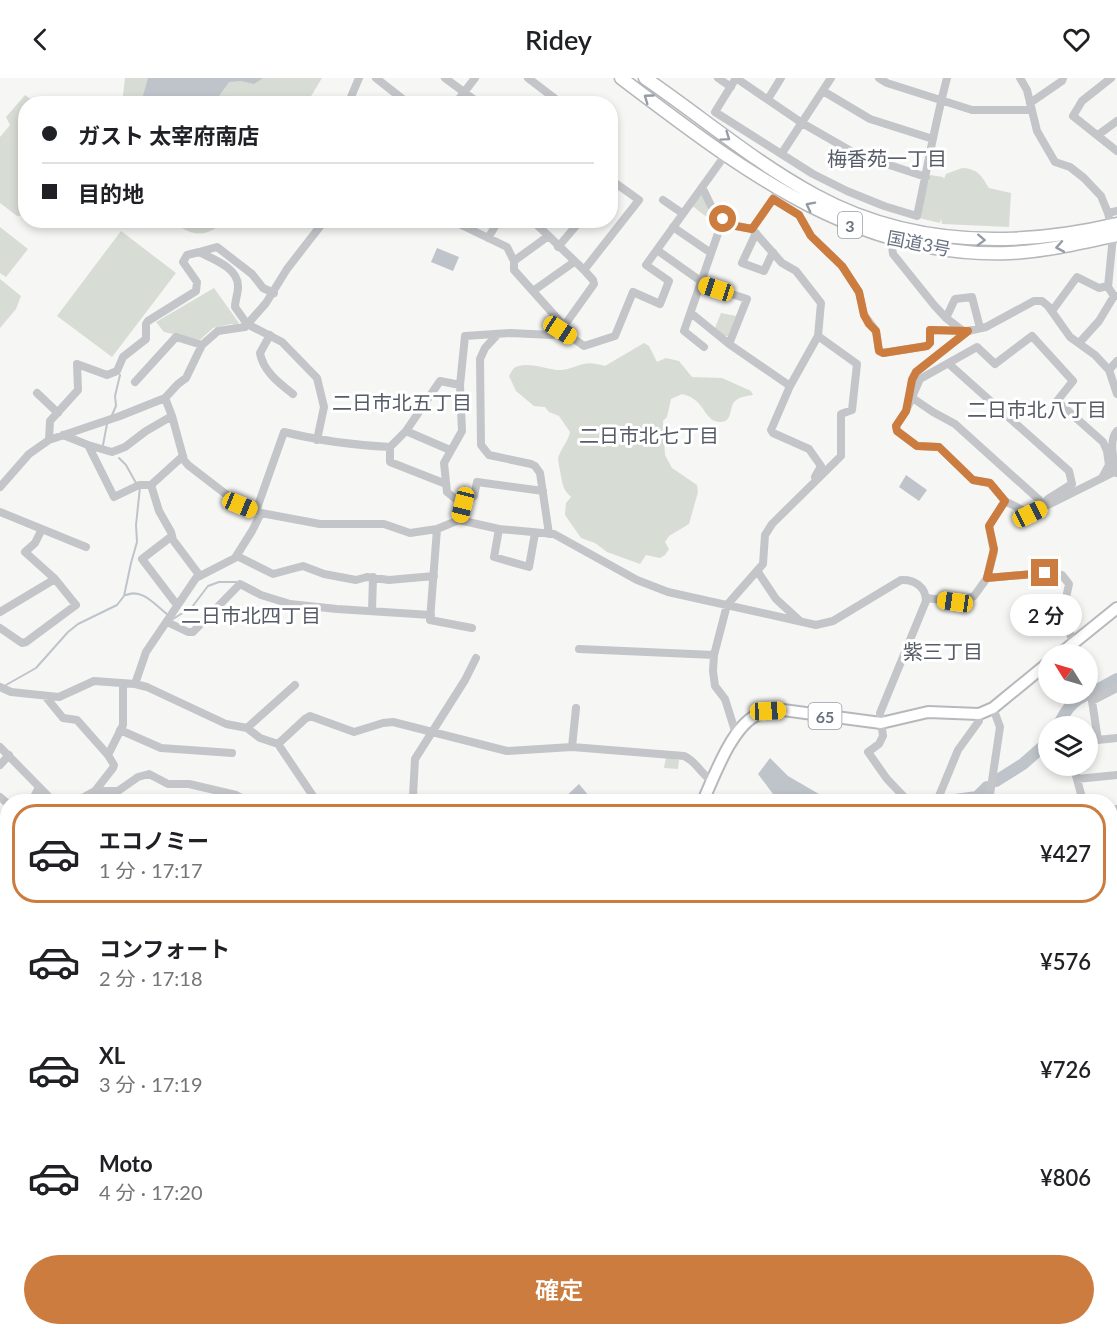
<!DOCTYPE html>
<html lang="ja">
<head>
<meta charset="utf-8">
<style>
	body { margin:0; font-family:Lato,"Noto Sans JP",sans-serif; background:#f2f2f2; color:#202124; height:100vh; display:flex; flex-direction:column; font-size:22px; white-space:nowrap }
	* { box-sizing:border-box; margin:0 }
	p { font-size:20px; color:#757577 }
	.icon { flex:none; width:33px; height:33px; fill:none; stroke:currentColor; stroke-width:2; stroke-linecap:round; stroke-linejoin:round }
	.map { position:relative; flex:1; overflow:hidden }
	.details { position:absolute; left:0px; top:716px; width:1118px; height:542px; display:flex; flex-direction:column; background:#fff; border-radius:24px 24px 0 0; box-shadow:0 3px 9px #0003 }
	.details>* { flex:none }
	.hud { position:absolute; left:18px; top:18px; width:600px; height:132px; border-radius:24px; box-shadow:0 3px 9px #0003; display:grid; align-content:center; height:132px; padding:0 24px; background:#fff }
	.needle { width:39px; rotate:307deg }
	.controls { position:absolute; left:1038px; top:566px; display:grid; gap:12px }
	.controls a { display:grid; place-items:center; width:60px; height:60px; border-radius:50%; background:#fff; box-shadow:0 3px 9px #0003; font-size:30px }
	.end { position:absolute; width:27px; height:27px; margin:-14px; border:8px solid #cc7c3e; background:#fff; box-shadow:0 0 0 3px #fff }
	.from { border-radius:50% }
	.bubble { position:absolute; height:42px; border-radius:21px; background:#fff; box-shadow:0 3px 9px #0003; font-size:20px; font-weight:600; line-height:42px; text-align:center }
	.car { position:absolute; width:18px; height:36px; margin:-18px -9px; border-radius:8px; box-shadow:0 0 4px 2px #0007; background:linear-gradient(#f5c518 24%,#345 0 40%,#f5c518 0 76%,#345 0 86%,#f5c518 0) }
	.hud b { display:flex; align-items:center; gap:21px; height:57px; font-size:22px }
	.hud b+b { border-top:2px solid #e0e0e0 }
	.hud i { width:15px; height:15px; background:#202124 }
	ul { padding:10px 0 0; list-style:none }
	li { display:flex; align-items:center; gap:18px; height:99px; margin:0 12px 9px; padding:0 12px; border:3px solid transparent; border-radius:24px }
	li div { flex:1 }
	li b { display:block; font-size:22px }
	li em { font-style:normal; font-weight:600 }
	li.current { border-color:#cc7c3e }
	li>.icon { width:54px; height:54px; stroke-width:1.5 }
	.action { display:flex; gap:12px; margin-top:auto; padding:12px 24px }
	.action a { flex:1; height:69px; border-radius:36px; background:#cc7c3e; color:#fff; font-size:24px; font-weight:600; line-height:69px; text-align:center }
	header { display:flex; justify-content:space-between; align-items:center; height:78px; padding:0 24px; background:#fff; font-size:27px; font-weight:600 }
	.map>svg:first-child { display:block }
	.green { fill:#d7ddd5 }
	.water { fill:#bfc4ca }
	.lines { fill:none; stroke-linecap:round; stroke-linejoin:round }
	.stream { stroke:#bfc4ca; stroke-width:2 }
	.river { stroke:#bfc4ca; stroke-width:12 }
	.major-casing { stroke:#b6b8bc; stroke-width:14 }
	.highway-casing { stroke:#b5b7bb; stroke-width:15 }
	.minor { stroke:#c3c5c8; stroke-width:8 }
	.major { stroke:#fff; stroke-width:10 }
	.highway { stroke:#fff; stroke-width:12 }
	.rail-casing { stroke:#a4a7ad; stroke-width:4.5 }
	.rail { stroke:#fff; stroke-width:2; stroke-dasharray:7; stroke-linecap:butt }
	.oneway { stroke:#969ca7 }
	.route { stroke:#cc7c3e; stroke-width:8 }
	.labels { text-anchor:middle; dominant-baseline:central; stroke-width:6; stroke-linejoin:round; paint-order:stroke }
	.shield { fill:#fff; stroke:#969ca7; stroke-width:1.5 }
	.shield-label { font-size:16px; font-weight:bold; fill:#697281 }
	.street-label { font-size:18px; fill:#697281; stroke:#fff }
	.neighbourhood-label { font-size:20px; fill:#565c67; stroke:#fff }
</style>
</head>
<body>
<header><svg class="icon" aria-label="back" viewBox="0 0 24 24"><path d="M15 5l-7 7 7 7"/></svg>Ridey<svg class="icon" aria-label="heart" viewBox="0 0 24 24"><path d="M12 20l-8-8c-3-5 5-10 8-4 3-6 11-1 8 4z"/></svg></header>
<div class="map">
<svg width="1117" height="1256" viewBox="0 0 1117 1256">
	<rect width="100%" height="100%" fill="#f6f6f4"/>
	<path class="green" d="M125,0H322L307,25L122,26Z
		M25,17L36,25L26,26L25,137L17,138L0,125V59L10,47L6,39Z
		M962,90C978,91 981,97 989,110L1011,115L1009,149L942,146L941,141L940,145L919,140L930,97L943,99L944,101L946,96Z
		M700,115L704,118L718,142L716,146L691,127Z
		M177,143V142L225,143C207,158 197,160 177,147Z
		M0,149L28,171L6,199L0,195Z
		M121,153L176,195L112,279L57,238Z
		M0,201L21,218L16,231L0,250Z
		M214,210L239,245L236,247L231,246L213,250L200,262L164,254L156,244Z
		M721,235L736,238L728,258H724L715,250Z
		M644,265L649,268L657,284L666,280L679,283L692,299L722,300L751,313L753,317C747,318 739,319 735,323C729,328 733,345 720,344C707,344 704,328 695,322C692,319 686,317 682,316L671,321L667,339L663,343L665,377L672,390L697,407L698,414L689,446L669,458L665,464L669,471L665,477L660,480L646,477L640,486L607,474L595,465L581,460L565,437L566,425L571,419C568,416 564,412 563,407C562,404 558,382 558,380C561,370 568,364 570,354L559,338L549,334L545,329L534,328L516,313L509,298C512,293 513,289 519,288C531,284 551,293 562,292C581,289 583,281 605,288Z
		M666,679L679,682L678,691L664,690Z
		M7,1177V1195L3,1203L7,1208V1219L0,1215V1196L6,1186V1183L2,1182L3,1179Z
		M204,1250H245L240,1256H200Z"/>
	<path class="water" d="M148,0H263L254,6L241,3L229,4L214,25H141Z
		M437,170L459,179L453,193L431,184Z
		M906,397L927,412L919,423L899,409Z
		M770,680L788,698L831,723H773V716L758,696Z
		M579,706L589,718L584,723H561Z"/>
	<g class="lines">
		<path class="stream" d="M112,337L116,328L115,318L120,297
			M103,367L107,346
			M119,380L126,387L136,405
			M126,517C142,510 155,527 167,536
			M173,541L192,529L208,508L219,504H236
			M6,607L36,590L68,554L78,546L117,527L124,518L131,485L137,464L136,447L140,409
			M1110,1232H1113L1117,1229
			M800,1250L812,1256"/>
		<path class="river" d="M1095,613L1117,601
			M1058,648C1065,634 1070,625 1084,618
			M996,703L1023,686L1048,664
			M948,723L977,719L987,709
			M0,1083L8,1085
			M0,1209L8,1215
			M42,1250L47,1256"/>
		<g class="major-casing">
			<path id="major" d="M1060,576L1117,530
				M703,723C714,699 731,651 755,638C764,633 773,633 783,632L881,645L928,634L979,636L993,630L1048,585
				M1110,1246L1117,1247
				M440,1256L448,1250
				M544,1256L549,1250
				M893,1256L895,1250"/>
		</g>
		<g class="highway-casing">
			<path id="highway" d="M621,0C739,89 854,181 1010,175C1047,173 1081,165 1117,157
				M645,0C702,39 754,84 815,117C910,169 1014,170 1117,146"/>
		</g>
		<path class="minor" d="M376,0L409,26
			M445,0L480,26
			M528,0L562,26
			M718,0L731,9
			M879,0L887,5L972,32H1031
			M1020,0L1027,12L1037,53L1055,84L1070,89L1084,100L1101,118L1108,135L1113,158L1108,209L1114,218H1117
			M1111,0L1082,23L1073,38L1117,73
			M823,13L870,41L933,61
			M768,21L781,0
			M1030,25L1062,3L1063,0
			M348,26L359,0
			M455,26L475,0
			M1098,57L1117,43
			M782,75L831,0
			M926,99L856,76L802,45L736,0L715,34L813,96L847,113L884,128L917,138C927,92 935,45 947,0
			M702,109L716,138L736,148L752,151L775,118
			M773,121L799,137L811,158L842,188L859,214L864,237L876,253L879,273L883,275L927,268L930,265V252L968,253L986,249L1034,223H1042L1048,228L1070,259L1095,277L1109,292L1117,316
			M663,122L682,135
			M1108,135L1117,133
			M451,142L507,169L514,183V192L564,248
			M532,142L584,192
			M673,149L711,175
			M752,151L782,185L796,193L821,225L818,258L790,308L771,352L773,355L809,371L821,388L815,399
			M756,155L742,185L764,193L773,174
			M488,160L499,142
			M891,162L893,176L934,227L946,240L963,253
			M558,169L581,142
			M657,172L702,204
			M199,174L217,169L252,196L263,210L274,215
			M514,183L547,159
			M701,206L747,221L729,266
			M533,213L574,184
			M1052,233L1077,199L1099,210L1108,208
			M691,235L729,266L790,308
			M946,240L955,221L972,219L980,250
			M560,251L584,268L615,258L633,214L660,226L669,203L646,187L726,76
			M498,256L485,270L480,281L481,367L489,377L531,386L535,388L540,395L549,456
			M270,257L260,275C263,293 279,305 293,316
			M1080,264L1099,243L1114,218
			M704,269L684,253L723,141
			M949,286L1069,393L1072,406L1048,421
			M1109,292L1117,283
			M135,304L176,259L202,267
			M37,315L58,335
			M910,316L912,301L916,294L968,253
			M911,319L933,334L955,346L1046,428
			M165,320L172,338L184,382L188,387L240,427L261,435L320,446H384L410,455L437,451L459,442L499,451L554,456L637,502L668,514L816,547L833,543L901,502C914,501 926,509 926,523L880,635L883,658L879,666L868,674L887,701L908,723
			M406,353L450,372
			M1117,353C1108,363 1114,383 1117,395
			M63,357L88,367L114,419L139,407H151L183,378
			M49,362L50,343L78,312L77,286L107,297L117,293L123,279L146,261V246L148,243L196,213L197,204L183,184L187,177L199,174C213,181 239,190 238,209C238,216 235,222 235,229L247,246L282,264L317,300L324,329L317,362
			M88,367L112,374L125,369L146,353L172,338
			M390,369V384L446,406
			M1102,400L1109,387L1107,373L1103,364L1057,323L1073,303L1032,258L995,286L977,269L920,301L906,333L896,348L897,353L917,368L939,369L973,402L990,405L1005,423L1030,436L1116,393
			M151,407L159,433L171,454L173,462L200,498
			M0,409L29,376L49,362L120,338L165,320L178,306L186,300L202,267L218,253L245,249L266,225L287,191L325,142
			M463,427L474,418L477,404L543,413
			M256,433L284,354C320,363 353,367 390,369L406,353L440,303L460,307
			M0,434L86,469
			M459,442L463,427L447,414L444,385L462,353L460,307L465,258L510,255L552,257L564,248L594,206L593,202L584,192L639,122L614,104L610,109
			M437,451L430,542L472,550
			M499,451L494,479L529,489L535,455
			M172,458L142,481L177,527
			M237,478L273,496L303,488L324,496L356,502L367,499L389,502L434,498
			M758,494L776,521L800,543
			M987,500L1045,495L1062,497L1069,506L1064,529L1075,576
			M927,520L955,524L963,523L974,518L987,500L994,474L989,448L1005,423
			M372,533L373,499
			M0,534L55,501
			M167,544L188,554H193L240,506L261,517L290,526L337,531L431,537
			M0,550L22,565L26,564L76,527L55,501L25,474L35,465L42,451
			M579,571L714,577
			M135,606L146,574L196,500L235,480L252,453L261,435
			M0,609L11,614L59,619L94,603L135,606L147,609L226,646L247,650L260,660L278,666L313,718L319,723
			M1088,609L1092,623L1098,662
			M45,618L63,640L77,642L108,677
			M1092,623L1117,610
			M247,650L295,607
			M120,652L161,670L232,675
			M736,656L725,621L715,608L713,593L714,577L727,527L763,486L765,457L772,446L841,378V336L852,332L857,286L818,258
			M1088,663L1117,660
			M278,666L305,641L310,638L354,654L383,645L393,644L507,673L572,669L684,678C696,683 701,696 712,703
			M0,669L53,723
			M572,669L576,630
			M0,687L9,677
			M1073,687L1083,723
			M1077,701L1117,697
			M95,713H118L138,699L149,696L168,706H189L236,717L247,723
			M413,718L415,681L465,602L476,580
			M0,719L8,726
			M32,723L39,709
			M77,723L95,713L113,690L114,687L108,677L123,647V605
			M937,723L958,672L979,643V636
			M989,723L1000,649L993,630
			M1110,732L1117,731
			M0,762L8,769
			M1110,768L1117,767
			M0,798L8,780
			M0,807L8,814
			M1110,811H1117
			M1110,831L1117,830
			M0,849L8,843
			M1110,854L1117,850
			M1110,899L1117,910
			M1110,935L1117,922
			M1110,997H1117
			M1110,1127L1117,1129
			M0,1142L8,1145
			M102,1250L111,1256
			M255,1250L265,1256
			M357,1250L362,1256
			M970,1250L971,1256
			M68,1256L72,1250
			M296,1256L301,1250
			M623,1256L629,1250"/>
		<use href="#major" class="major"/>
		<use href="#highway" class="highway"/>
		<g class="rail-casing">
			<path id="rail" d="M0,987L8,988
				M1110,1004L1117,1003"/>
		</g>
		<use href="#rail" class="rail"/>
	</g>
	<defs><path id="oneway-chevron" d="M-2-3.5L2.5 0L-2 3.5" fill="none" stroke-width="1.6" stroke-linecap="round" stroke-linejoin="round" transform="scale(1.5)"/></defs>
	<g class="oneway">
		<use href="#oneway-chevron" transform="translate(648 20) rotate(-144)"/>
		<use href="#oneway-chevron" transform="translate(726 59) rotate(35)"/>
		<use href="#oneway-chevron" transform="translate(810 128) rotate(-153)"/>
		<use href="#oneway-chevron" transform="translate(981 162) rotate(2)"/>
		<use href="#oneway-chevron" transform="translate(1060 169) rotate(170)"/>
	</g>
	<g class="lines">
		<path class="route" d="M723,141L736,148L752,151L773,121L799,137L811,158L842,188L859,214L864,237L869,246L876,253L879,273L883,275L927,268L930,265V252L968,253L916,294L912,302L906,333L896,348L897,353L917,368L939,369L973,402L990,405L1005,423L989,448L994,471L987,500L1045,495"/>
	</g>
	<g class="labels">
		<g class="shield">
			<rect x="838" y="134" width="24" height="26" rx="4.5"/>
			<rect x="808.5" y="625" width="33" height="26" rx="4.5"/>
		</g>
		<g class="shield-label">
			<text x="850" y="147">3</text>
			<text x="825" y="638">65</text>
		</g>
		<g class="street-label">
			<text transform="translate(919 165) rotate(11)">国道3号</text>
		</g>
		<g class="neighbourhood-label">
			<text x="887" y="80">梅香苑一丁目</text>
			<text x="402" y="324">二日市北五丁目</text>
			<text x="1037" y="331">二日市北八丁目</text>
			<text x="649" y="357">二日市北七丁目</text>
			<text x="251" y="537">二日市北四丁目</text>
			<text x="943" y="573">紫三丁目</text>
		</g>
	</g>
</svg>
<div class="controls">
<a><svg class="needle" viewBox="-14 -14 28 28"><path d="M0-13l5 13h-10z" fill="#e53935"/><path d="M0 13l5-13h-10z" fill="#757577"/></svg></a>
<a><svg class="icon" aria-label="layers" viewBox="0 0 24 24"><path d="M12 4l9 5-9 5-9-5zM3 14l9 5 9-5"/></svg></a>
</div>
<i class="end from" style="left:723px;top:141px"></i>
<i class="end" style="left:1045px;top:495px"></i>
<div class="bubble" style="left:1010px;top:516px;width:72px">2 分</div>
<i class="car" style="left:716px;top:211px;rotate:288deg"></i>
<i class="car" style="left:560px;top:252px;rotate:123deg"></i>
<i class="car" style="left:240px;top:427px;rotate:112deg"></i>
<i class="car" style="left:463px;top:427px;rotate:194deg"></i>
<i class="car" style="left:1030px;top:436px;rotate:64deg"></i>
<i class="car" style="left:955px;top:524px;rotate:278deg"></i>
<i class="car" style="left:768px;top:633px;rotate:87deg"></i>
<div class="hud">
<b><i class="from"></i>ガスト 太宰府南店</b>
<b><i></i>目的地</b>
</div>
<section class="details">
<ul>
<li class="current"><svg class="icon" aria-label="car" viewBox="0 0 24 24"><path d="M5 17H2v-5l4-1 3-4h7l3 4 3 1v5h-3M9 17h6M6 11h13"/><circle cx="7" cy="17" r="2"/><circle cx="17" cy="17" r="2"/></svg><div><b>エコノミー</b><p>1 分 · 17:17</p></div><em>¥427</em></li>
<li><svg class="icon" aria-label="car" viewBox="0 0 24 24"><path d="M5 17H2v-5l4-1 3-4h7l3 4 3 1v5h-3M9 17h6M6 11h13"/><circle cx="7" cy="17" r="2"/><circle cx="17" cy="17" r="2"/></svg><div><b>コンフォート</b><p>2 分 · 17:18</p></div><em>¥576</em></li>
<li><svg class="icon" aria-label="car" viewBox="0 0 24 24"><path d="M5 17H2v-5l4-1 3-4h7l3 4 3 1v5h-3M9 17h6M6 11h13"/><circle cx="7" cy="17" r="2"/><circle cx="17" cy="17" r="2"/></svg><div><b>XL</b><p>3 分 · 17:19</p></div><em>¥726</em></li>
<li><svg class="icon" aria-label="car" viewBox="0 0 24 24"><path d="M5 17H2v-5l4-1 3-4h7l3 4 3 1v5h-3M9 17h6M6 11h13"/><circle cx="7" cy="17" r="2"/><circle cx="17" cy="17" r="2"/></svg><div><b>Moto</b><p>4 分 · 17:20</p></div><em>¥806</em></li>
</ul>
<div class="action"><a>確定</a></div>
</section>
</div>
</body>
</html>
